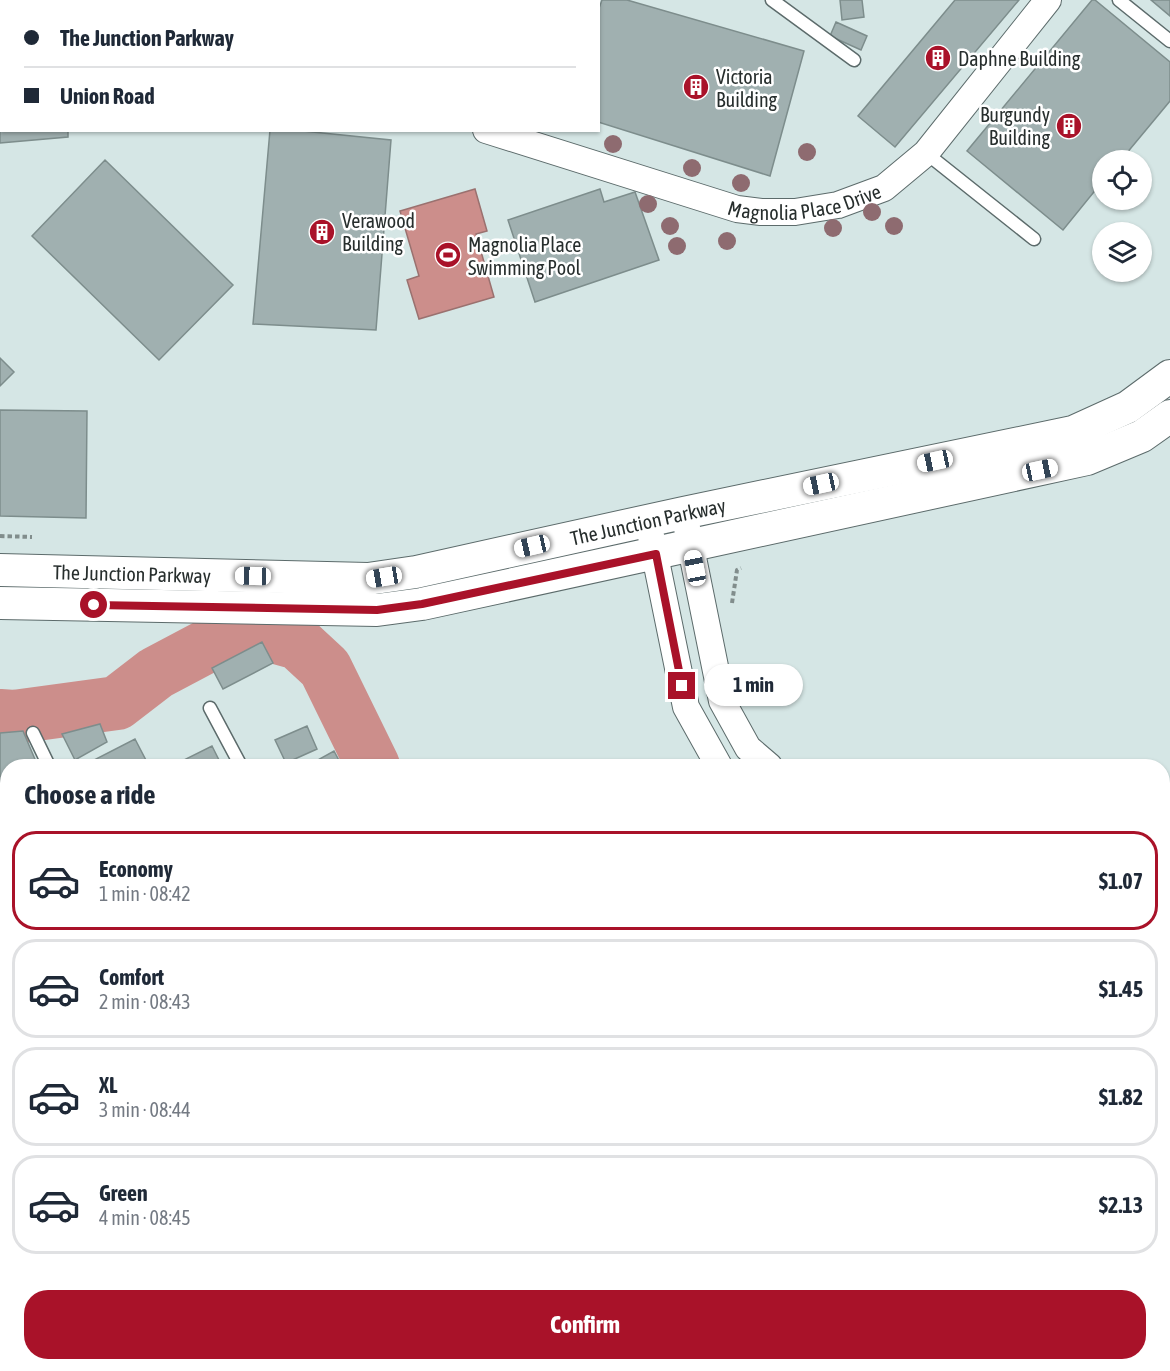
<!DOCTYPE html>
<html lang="en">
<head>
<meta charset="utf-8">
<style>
	body { margin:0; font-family:"Asap Condensed",sans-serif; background:#f6f6f7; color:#1f2937; height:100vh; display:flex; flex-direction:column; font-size:22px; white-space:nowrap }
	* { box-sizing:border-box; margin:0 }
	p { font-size:20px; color:#747a83 }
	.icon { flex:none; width:33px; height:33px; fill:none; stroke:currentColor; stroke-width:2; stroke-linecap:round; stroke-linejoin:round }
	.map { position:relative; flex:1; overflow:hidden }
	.details { position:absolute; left:0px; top:759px; width:1170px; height:612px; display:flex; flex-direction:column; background:#fff; border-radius:24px 24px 0 0; box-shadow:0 2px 4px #0004 }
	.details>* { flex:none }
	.guide { position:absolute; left:0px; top:0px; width:600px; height:132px; box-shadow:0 2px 4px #0004; display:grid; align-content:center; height:132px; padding:0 24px; background:#fff }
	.controls { position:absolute; left:1092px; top:150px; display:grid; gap:12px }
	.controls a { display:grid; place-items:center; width:60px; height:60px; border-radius:50%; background:#fff; box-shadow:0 2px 4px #0004; font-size:30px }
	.end { position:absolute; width:27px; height:27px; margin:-14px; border:8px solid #a91229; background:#fff; box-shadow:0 0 0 3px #fff }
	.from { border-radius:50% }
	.bubble { position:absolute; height:42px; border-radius:21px; background:#fff; box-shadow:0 2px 4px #0004; font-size:20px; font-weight:700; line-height:42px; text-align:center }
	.car { position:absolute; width:18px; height:36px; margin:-18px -9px; border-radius:8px; box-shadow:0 0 4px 2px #0007; background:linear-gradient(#fff 24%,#345 0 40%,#fff 0 76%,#345 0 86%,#fff 0) }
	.guide b { display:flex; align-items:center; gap:21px; height:57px; font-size:22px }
	.guide b+b { border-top:2px solid #e0e1e3 }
	.guide i { width:15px; height:15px; background:#1f2937 }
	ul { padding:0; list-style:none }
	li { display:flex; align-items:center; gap:18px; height:99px; margin:0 12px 9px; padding:0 12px; border:3px solid #e0e1e3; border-radius:24px }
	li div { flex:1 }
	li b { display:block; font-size:22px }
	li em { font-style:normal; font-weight:700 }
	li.current { border-color:#a91229 }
	li>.icon { width:54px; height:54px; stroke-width:1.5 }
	h2 { padding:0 24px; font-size:27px; line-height:72px }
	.action { display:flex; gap:12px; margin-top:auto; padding:12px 24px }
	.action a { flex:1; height:69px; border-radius:24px; background:#a91229; color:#fff; font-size:24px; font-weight:700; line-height:69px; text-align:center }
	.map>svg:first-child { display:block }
	.water { fill:#cc8e8b; stroke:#9a716f; stroke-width:1.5 }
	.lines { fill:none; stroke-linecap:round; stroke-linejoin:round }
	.river { stroke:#cc8e8b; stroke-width:54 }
	.building { fill:#a0b0b0; stroke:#7d8d8c; stroke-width:1.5 }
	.service-casing { stroke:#5c6b6b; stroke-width:15 }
	.minor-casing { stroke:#5c6b6b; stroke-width:28 }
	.tertiary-casing { stroke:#5c6b6b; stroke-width:34 }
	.path { stroke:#818d8c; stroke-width:4; stroke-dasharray:4.5 3; stroke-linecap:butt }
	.service { stroke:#fff; stroke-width:12 }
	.minor { stroke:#fff; stroke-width:26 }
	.tertiary { stroke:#fff; stroke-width:32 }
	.tree { fill:#8e6b70 }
	.route { stroke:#a91229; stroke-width:8 }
	.labels { text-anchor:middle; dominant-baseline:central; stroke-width:5; stroke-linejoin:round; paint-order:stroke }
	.poi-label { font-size:20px; fill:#272e2d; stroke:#fff; text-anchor:start }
	.street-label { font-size:20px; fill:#272e2d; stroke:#fff }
</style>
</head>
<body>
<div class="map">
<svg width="1170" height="1371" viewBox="0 0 1170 1371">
	<rect width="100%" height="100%" fill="#d5e6e5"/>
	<path class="water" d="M475,189L487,231L476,234L494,297L419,319L407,280L419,276L400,211Z"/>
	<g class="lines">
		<path class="river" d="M0,716L14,717L117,703L156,673L207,646L262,633L298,643L325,668L373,766
			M1161,1364L1170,1368"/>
	</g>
	<path class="building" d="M0,0H185V2H2V30H0Z
		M343,0H542L541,2H343Z
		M602,0H627L804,51L770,176L598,122V11Z
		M840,0H862L864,17L842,20Z
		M955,0H1019L895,147L858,116Z
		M1092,0H1095L1170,62V101L1121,160H1102V182L1063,230L967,151Z
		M1151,0H1170V16Z
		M836,22L867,36L861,50L830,36Z
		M0,76H2V130H68V137L0,143Z
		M270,130H293L391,140L376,330L253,324Z
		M105,160L233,285L159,360L32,236Z
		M600,189L604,202L635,192L659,260L535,302L508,220Z
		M0,358L14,372L0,386Z
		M0,410L87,411L86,518L0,516Z
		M262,642L273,663L223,689L212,668Z
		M100,724L107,742L75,760L62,734Z
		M307,726L317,749L286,763L275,740Z
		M23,731L37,764L26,765L27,766H8V790L0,793V733Z
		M135,739L149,766H97L94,760Z
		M212,746L222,766H172Z
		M334,751L342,766H307Z
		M8,797V832L0,819V801Z
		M8,1229V1351L1,1354L0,1233Z
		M79,1364H138L141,1371H63Z
		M172,1364H208L210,1371H175Z
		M391,1364H421V1369L392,1371Z
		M433,1364H655V1371H433Z
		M688,1364H1029L1062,1371H688Z"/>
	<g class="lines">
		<g class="service-casing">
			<path id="service" d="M772,0L854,60
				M1119,0L1170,41
				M567,2V0
				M926,153L1034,239
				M210,708L241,766
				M33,733L49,766
				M0,941L8,938
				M9,1371L24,1364"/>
		</g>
		<g class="minor-casing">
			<g id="minor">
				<path d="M272,0L273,2"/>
				<path id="s1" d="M486,130L737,209L761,212H795L838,205L884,188L926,153L1048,0"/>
				<path d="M687,528L722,701L748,748L769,766"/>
				<path d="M651,536L686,707L719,766"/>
				<path d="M1162,847L1170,838"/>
				<path d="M1162,1117L1170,1124"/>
				<path d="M1162,1172L1170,1179"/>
			</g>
		</g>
		<g class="tertiary-casing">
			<g id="tertiary">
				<path id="s2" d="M0,570L368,579L416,572L683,513L1073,432L1128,407L1170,376"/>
				<path d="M0,603L377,610L422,604L1087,459L1142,436L1170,416"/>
			</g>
		</g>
		<path class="path" d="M0,536L32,537
			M732,603L737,570L741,568"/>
		<use href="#service" class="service"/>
		<use href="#minor" class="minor"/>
		<use href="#tertiary" class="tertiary"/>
	</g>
	<g class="tree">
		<circle cx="613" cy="144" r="9"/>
		<circle cx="807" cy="152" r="9"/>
		<circle cx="692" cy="168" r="9"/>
		<circle cx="741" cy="183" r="9"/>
		<circle cx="648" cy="204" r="9"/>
		<circle cx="872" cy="212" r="9"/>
		<circle cx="670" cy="226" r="9"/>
		<circle cx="894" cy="226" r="9"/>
		<circle cx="833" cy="228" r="9"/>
		<circle cx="727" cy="241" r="9"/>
		<circle cx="677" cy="246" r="9"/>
	</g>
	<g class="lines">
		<path class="route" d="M94,605L377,610L422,604L656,554L682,686"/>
	</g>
	<defs>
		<g id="building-disc" transform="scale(1.35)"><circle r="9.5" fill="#a91229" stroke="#fff"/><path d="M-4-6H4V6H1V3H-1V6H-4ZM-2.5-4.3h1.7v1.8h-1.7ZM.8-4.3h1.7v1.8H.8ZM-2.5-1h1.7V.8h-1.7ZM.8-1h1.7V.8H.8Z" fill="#fff"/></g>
		<g id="stadium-disc" transform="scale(1.35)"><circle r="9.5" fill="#a91229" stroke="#fff"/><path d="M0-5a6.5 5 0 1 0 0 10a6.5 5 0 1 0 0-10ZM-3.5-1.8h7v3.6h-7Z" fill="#fff"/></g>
	</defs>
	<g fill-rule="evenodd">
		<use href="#building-disc" x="938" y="58"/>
		<use href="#building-disc" x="696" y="87"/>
		<use href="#building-disc" x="1069" y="126"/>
		<use href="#building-disc" x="322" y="232"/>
		<use href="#stadium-disc" x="448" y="255"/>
	</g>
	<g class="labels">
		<g class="poi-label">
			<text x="958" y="58">Daphne Building</text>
			<text x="716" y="76">Victoria<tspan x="716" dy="23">Building</tspan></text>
			<text x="1050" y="114" text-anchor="end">Burgundy<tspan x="1050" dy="23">Building</tspan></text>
			<text x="342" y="220">Verawood<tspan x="342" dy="23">Building</tspan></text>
			<text x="468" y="244">Magnolia Place<tspan x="468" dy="23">Swimming Pool</tspan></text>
		</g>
		<g class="street-label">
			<text stroke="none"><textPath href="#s1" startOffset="332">Magnolia Place Drive</textPath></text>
			<text stroke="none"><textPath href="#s2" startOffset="654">The Junction Parkway</textPath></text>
			<text stroke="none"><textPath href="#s2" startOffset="132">The Junction Parkway</textPath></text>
		</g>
	</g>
</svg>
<div class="controls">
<a><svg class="icon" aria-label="locate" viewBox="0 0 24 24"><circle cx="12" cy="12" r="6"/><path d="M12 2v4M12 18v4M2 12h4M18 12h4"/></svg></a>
<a><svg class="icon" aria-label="layers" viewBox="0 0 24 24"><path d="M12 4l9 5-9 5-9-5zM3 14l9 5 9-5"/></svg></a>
</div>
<i class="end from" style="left:94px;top:605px"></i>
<i class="end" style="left:682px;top:686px"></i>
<div class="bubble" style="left:704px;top:664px;width:99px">1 min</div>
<i class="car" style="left:935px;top:461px;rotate:258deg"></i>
<i class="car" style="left:1040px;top:470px;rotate:78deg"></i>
<i class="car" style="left:821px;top:484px;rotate:258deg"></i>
<i class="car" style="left:532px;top:546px;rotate:257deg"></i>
<i class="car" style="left:695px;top:568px;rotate:349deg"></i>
<i class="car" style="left:253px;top:576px;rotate:271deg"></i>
<i class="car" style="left:384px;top:577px;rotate:261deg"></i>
<div class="guide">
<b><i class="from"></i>The Junction Parkway</b>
<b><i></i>Union Road</b>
</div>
<section class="details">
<h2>Choose a ride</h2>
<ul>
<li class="current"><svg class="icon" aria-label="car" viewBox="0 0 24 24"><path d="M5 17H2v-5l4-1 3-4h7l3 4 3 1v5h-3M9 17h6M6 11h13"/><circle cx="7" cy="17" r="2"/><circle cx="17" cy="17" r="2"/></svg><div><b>Economy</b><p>1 min · 08:42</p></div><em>$1.07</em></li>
<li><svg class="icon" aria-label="car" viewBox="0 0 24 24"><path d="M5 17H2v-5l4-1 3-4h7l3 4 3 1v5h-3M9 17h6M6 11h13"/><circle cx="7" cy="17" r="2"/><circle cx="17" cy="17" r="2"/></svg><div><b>Comfort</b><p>2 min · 08:43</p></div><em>$1.45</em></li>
<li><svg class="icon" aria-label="car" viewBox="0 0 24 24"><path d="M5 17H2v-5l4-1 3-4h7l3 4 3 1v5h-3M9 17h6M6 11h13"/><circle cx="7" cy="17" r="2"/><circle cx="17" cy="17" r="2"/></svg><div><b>XL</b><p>3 min · 08:44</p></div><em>$1.82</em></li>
<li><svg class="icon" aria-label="car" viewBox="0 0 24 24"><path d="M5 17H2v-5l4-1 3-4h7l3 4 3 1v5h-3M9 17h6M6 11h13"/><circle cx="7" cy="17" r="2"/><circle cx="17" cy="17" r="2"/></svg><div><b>Green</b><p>4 min · 08:45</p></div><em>$2.13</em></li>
</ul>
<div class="action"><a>Confirm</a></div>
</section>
</div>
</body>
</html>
